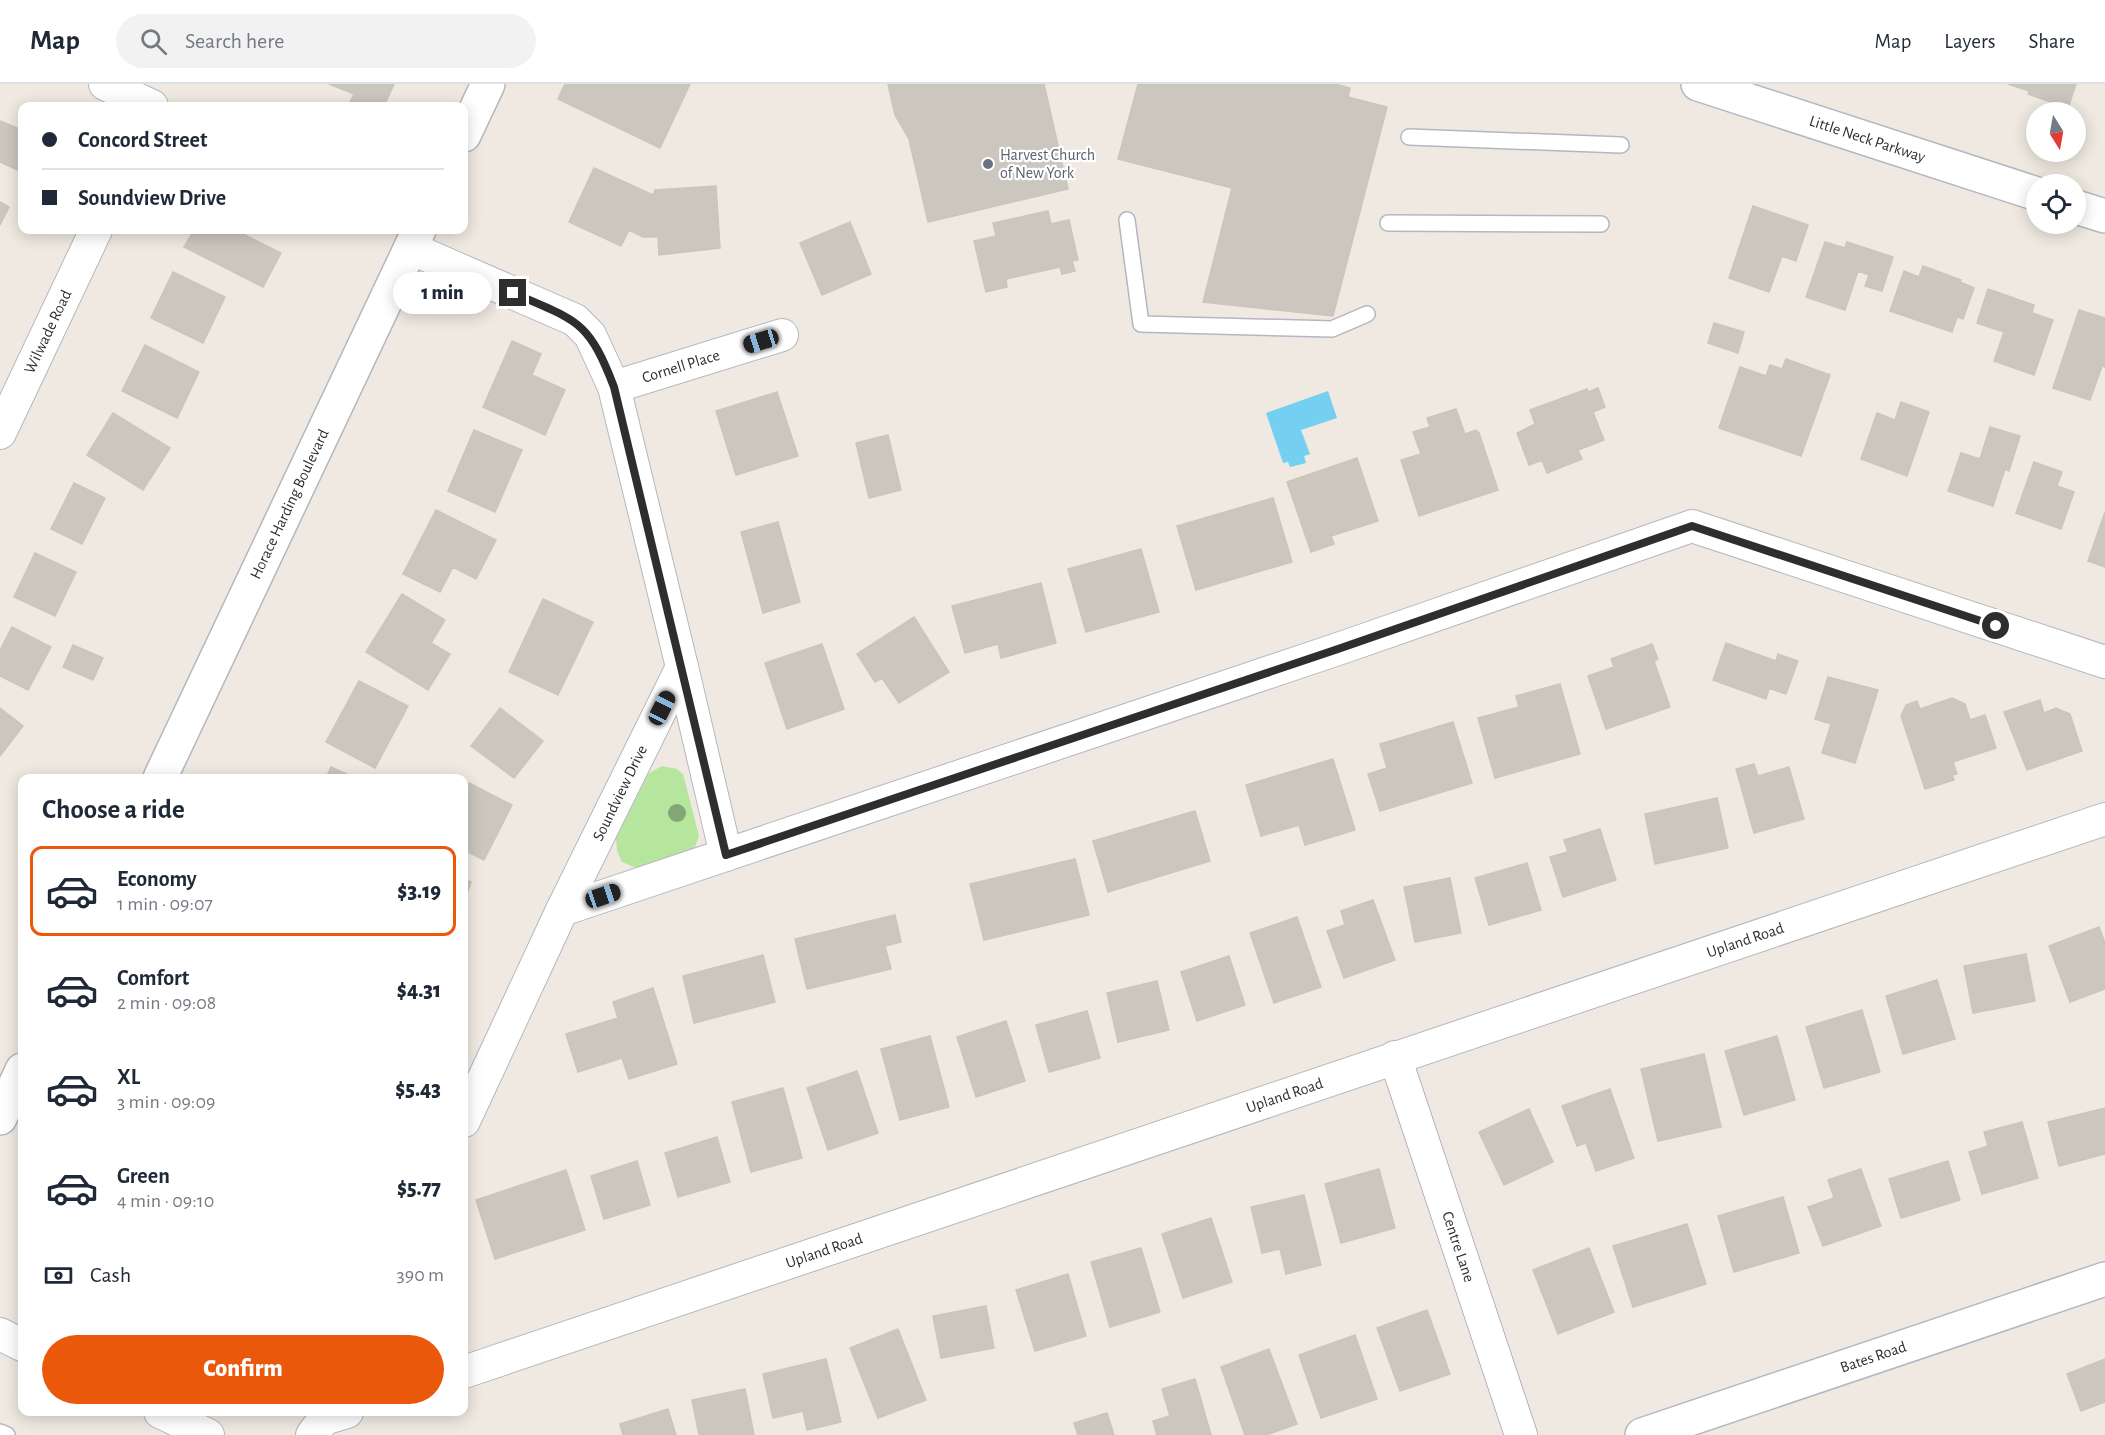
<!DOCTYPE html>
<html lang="en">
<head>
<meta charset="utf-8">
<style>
	body { margin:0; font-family:"Alegreya Sans",sans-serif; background:#f2f2f3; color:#1f2937; height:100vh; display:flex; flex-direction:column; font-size:22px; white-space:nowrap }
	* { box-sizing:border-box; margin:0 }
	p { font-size:20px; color:#747a83 }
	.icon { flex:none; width:33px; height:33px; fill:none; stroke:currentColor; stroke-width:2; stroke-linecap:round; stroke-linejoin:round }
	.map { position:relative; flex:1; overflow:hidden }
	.drawer { position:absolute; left:18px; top:690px; width:450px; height:642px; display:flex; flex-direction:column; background:#fff; border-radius:12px; box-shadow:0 3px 15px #0003 }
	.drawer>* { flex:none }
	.guide { position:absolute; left:18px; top:18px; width:450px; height:132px; border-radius:12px; box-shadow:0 3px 15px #0003; display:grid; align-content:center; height:132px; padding:0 24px; background:#fff }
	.needle { width:39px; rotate:169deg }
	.fabs { position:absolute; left:2026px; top:18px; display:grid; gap:12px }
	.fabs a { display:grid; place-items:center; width:60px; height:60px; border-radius:50%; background:#fff; box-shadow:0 3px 15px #0003; font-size:30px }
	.end { position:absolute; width:27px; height:27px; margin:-14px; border:8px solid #2e2e2e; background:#fff; box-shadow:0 0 0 3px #fff }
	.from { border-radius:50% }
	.bubble { position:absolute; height:42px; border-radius:21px; background:#fff; box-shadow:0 3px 15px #0003; font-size:20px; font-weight:800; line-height:42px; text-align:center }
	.car { position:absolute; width:18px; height:36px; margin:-18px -9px; border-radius:8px; box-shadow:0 0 4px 2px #0007; background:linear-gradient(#222 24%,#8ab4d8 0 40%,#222 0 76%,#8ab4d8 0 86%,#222 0) }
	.guide b { display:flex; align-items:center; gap:21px; height:57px; font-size:22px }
	.guide b+b { border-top:2px solid #e0e1e3 }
	.guide i { width:15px; height:15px; background:#1f2937 }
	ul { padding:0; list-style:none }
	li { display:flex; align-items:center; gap:18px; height:90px; margin:0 12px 9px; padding:0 12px; border:3px solid transparent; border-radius:12px }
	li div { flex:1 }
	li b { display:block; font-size:22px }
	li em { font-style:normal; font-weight:800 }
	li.selected { border-color:#ea580c }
	li>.icon { width:54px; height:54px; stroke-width:1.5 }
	h2 { padding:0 24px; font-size:27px; line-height:72px }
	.pay { display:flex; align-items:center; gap:15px; height:66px; padding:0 24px; font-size:22px }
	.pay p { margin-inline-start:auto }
	.button { display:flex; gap:12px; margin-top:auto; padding:12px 24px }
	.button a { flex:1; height:69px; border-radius:36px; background:#ea580c; color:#fff; font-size:24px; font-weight:800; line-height:69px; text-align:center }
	header { display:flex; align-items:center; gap:36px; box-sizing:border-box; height:84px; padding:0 30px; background:#fff; border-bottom:2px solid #e0e1e3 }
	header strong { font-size:28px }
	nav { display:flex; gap:33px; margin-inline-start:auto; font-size:21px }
	.search { width:420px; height:54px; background:#f2f2f3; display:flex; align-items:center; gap:15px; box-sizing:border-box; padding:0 21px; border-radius:33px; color:#747a83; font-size:22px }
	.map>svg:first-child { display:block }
	.green { fill:#b6e59e }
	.water { fill:#75cff0 }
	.building { fill:#cbc7bf; stroke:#cbc5ba; stroke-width:1.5 }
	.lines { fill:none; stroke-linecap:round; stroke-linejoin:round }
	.service-casing { stroke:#b4b7c1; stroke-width:18 }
	.minor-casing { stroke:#b4b7c1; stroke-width:34 }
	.tertiary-casing { stroke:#b4b7c1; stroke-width:36 }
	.secondary-casing { stroke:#b4b7c1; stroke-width:36 }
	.service { stroke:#fff; stroke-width:15 }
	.minor { stroke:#fff; stroke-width:32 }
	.tertiary { stroke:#fff; stroke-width:33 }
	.secondary { stroke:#fff; stroke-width:33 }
	.tree { fill:#84a574 }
	.route { stroke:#2e2e2e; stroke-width:8 }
	.worship-dot { fill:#6b7280; stroke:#fff; stroke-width:2 }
	.labels { text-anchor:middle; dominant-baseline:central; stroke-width:4.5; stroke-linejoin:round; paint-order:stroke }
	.street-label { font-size:16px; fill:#2e2e2e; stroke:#fff }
	.worship-label { font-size:16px; fill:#5b616d; stroke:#fff; text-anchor:start }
</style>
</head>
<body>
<header>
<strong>Map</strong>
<div class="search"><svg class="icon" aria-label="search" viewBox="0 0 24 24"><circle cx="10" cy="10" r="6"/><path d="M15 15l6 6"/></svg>Search here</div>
<nav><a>Map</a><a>Layers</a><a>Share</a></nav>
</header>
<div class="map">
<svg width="2105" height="1351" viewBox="0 0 2105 1351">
	<rect width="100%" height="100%" fill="#efe9e1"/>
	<path class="green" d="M662,682L677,685L683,690L699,752L695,763L686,769L636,784L622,778L617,767L616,754L649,689Z"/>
	<path class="water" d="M1328,307L1337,334L1301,346L1310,370L1304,372L1306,379L1290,383L1288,378L1283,379L1266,329Z"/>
	<path class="building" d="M329,0H394L384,22H362L350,18L354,10Z
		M565,0H690L660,64L558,15Z
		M888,0H1044L1068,105L928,138L909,55L895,31Z
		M1138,0H1335L1350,4L1348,13L1387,23L1333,232L1203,218L1232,104L1118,75Z
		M2008,0H2076L2068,24L2028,10L2029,7Z
		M0,37L22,46V88L0,78Z
		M594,84L653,111L655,106L716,102L720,164L659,171L658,153H643L629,146L621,162L569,138Z
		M0,118L9,123L0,141Z
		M1753,122L1808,141L1796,177L1782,172L1769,208L1729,194Z
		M1048,127L1051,140L1069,136L1078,176L1072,177L1075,187L1062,190L1060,183L1006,195L1007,203L986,208L974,157L996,152L993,139Z
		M850,138L871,190L822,211L800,159Z
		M194,146H235L281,169L263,203L184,163Z
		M1825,158L1845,164L1847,158L1893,173L1882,207L1865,202L1869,191L1858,187L1845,226L1806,213Z
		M1923,182L1961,196L1960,198L1974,204L1963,235L1957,233L1952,248L1890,227L1904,187L1919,193Z
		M173,188L225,213L203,259L151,234Z
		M1988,205L2034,221L2032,229L2053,236L2034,291L1994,277L2004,248L1977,239Z
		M2079,226L2105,234V283L2102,282L2090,316L2053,304Z
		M1714,239L1744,248L1738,269L1708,259Z
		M512,257L541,270L532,291L565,306L545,351L483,323Z
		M145,261L199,288L177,334L122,307Z
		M1786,275L1830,291L1801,372L1719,344L1740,283L1766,292L1770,281L1782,285Z
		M1598,304L1605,323L1593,328L1604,356L1578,366L1582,375L1547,389L1542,376L1529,381L1517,349L1535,340L1530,326L1587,305L1588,308Z
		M777,308L798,372L736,391L716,327Z
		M1901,318L1929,328L1907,392L1861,375L1877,329L1895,336Z
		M1456,325L1465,350L1476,346L1479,349L1498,406L1419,432L1401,376L1421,370L1413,348L1430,343L1427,334Z
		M113,329L170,364L143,406L87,371Z
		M1990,343L2020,352L2009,387L2005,385L1993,422L1948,407L1961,369L1980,375Z
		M474,346L522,366L495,428L448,407Z
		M888,351L901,406L869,414L856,359Z
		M1357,374L1378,437L1331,452L1334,460L1311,468L1287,398Z
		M2034,378L2062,388L2057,402L2074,408L2061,445L2016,429Z
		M74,399L105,414L82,460L51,445Z
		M1273,414L1292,478L1196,506L1177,442Z
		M436,426L496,456L476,495L453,483L440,508L403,490Z
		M2105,428V483L2088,477Z
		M778,438L800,518L763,529L741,448Z
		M1141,465L1159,528L1086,548L1068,485Z
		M35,469L76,488L55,532L14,513Z
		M1041,499L1056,559L1001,574L998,560L965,569L952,522Z
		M402,510L445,536L431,559L450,570L428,606L366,568Z
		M543,515L593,538L558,611L509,588Z
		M914,533L949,588L899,619L882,594L875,598L857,570Z
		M12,543L51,563L28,606L0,592V566Z
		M1726,559L1776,577L1778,570L1798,577L1786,610L1769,604L1766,615L1713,596Z
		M822,560L844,625L787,645L765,579Z
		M1652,560L1658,575L1654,577L1670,623L1606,645L1588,592L1614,583L1611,575Z
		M73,561L103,574L93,596L63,583Z
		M1828,593L1878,606L1855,679L1822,669L1831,640L1815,635Z
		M359,597L408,622L375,684L326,658Z
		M1560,600L1580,670L1495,694L1478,634L1519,623L1516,612Z
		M1952,614L1965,620L1970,636L1985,631L1996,664L1953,678L1957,690L1952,691L1954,696L1925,705L1901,632L1906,621L1917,617L1920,625Z
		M2040,616L2044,629L2056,624L2070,630L2082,667L2027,686L2004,628Z
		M0,624L23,642L0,672Z
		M500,624L543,657L514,694L471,662Z
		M1453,638L1472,699L1380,727L1368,690L1387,684L1380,660Z
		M1333,675L1355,746L1305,761L1299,741L1261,752L1246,701Z
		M1754,680L1758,692L1789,683L1804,735L1754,749L1736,685Z
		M331,683L355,694H326Z
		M469,699L512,721L484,776L464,766V711Z
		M1717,714L1728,764L1655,780L1645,730Z
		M1195,727L1210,777L1108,808L1093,757Z
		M1600,745L1616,796L1563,813L1550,773L1568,768L1564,756Z
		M1075,775L1089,831L984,856L970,800Z
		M1527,779L1541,826L1489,841L1475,794Z
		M1450,794L1461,849L1415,858L1404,803Z
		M464,795L471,798L464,818Z
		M1373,816L1395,876L1344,894L1327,847L1345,841L1341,827Z
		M895,831L901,858L885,862L891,885L807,905L795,855Z
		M1297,833L1321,903L1274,919L1250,849Z
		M2099,843L2105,859V905L2070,918L2049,862Z
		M2026,870L2035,917L1973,929L1964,882Z
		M763,871L775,918L694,939L683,892Z
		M1229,872L1245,921L1197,937L1181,888Z
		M1937,896L1955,955L1903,970L1886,912Z
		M1157,897L1169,946L1118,958L1107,909Z
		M653,904L677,980L629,995L622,974L578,988L566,950L618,934L613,918Z
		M1862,926L1880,988L1824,1004L1806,943Z
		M1087,927L1100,974L1049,988L1036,941Z
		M1006,937L1025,997L976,1013L957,953Z
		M930,952L949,1023L900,1036L881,965Z
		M1777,952L1795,1016L1744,1031L1725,967Z
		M1704,970L1721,1043L1658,1057L1641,985Z
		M857,987L878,1049L828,1066L807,1004Z
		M783,1004L802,1074L751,1088L732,1018Z
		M1610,1005L1634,1074L1596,1087L1586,1059L1577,1062L1562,1022Z
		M2105,1024V1070L2059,1082L2048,1038Z
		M1529,1025L1553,1078L1504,1101L1479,1048Z
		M2022,1038L2038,1094L1982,1110L1969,1068L1988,1062L1984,1048Z
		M717,1053L730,1098L678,1113L665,1069Z
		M637,1077L650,1121L604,1135L591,1092Z
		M1948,1077L1960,1116L1901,1134L1889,1095Z
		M1379,1085L1395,1144L1341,1159L1325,1100Z
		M1861,1085L1881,1142L1823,1162L1808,1123L1834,1114L1828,1096Z
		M566,1086L585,1146L495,1175L476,1116Z
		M1304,1111L1321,1181L1286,1190L1280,1165L1262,1169L1251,1123Z
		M1783,1113L1799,1169L1734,1188L1718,1132Z
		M1211,1134L1232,1198L1183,1214L1162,1150Z
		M1687,1140L1706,1200L1633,1223L1613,1162Z
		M1141,1164L1160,1228L1110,1243L1091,1178Z
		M1589,1164L1614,1228L1558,1250L1533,1186Z
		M1068,1190L1086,1252L1035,1267L1016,1206Z
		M986,1222L994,1264L941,1274L933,1232Z
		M1427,1226L1450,1290L1400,1307L1377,1244Z
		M898,1245L926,1316L878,1334L850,1264Z
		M1355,1251L1377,1315L1321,1334L1299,1271Z
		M1269,1265L1297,1340L1266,1351H1245L1221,1283Z
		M826,1275L841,1338L807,1346L803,1327L773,1334L763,1290Z
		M2105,1275V1318L2081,1327L2067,1290Z
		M1195,1295L1211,1351H1157L1153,1337L1170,1332L1162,1305Z
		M745,1305L754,1351H699L692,1316Z
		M668,1325L676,1351H623L620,1340Z
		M1107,1329L1114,1351H1078L1074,1339Z"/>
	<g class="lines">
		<g class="service-casing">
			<path id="service" d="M1409,53L1621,61
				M1127,136L1141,240L1332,245L1367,230
				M1388,139L1601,140
				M0,1348L7,1351"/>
		</g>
		<g class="minor-casing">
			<g id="minor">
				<path d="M105,0L152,22"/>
				<path d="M410,164L575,236L590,251L614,303L682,583L562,826L464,1037"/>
				<path id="s1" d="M614,303L782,251"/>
				<path id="s2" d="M0,349L96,146"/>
				<path d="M682,583L726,771"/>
				<path d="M562,826L1338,565L1692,442L2105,578"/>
				<path id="s3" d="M1395,973L1521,1351"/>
				<path d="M0,1250L22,1261"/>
				<path id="s4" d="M464,1288L2105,735"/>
				<path d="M160,1328L208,1351"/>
				<path d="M312,1351L324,1335L347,1328"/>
			</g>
		</g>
		<g class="tertiary-casing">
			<g id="tertiary">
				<path d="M464,51L488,0"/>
				<path id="s5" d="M160,694L419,146"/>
				<path d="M0,1034L22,986"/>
				<path id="s6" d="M1642,1351L2105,1195"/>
			</g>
		</g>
		<g class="secondary-casing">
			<g id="secondary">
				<path id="s7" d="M1698,0L2037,110"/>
				<path d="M2076,123L2105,132"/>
			</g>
		</g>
		<use href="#service" class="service"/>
		<use href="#minor" class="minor"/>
		<use href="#tertiary" class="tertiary"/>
		<use href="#secondary" class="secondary"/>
	</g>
	<circle class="tree" cx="677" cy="729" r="9"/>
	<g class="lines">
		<path class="route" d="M513,209C577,237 588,235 614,303L726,771L1338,565L1692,442L1996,542"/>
	</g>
	<circle class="worship-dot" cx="988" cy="80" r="6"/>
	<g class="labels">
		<g class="street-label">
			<text stroke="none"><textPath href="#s7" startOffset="178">Little Neck Parkway</textPath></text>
			<text stroke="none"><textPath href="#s2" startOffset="112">Wilwade Road</textPath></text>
			<text stroke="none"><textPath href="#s1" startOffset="70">Cornell Place</textPath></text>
			<text stroke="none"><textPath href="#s5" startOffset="303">Horace Harding Boulevard</textPath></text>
			<text transform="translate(620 709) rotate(-64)">Soundview Drive</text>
			<text stroke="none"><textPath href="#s4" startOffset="1352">Upland Road</textPath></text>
			<text stroke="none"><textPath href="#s4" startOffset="866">Upland Road</textPath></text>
			<text stroke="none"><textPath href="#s3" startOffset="200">Centre Lane</textPath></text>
			<text stroke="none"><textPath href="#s4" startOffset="380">Upland Road</textPath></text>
			<text stroke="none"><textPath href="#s6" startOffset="244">Bates Road</textPath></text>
		</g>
		<g class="worship-label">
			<text x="1000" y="71">Harvest Church<tspan x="1000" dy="18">of New York</tspan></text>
		</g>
	</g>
</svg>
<div class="fabs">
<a><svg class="needle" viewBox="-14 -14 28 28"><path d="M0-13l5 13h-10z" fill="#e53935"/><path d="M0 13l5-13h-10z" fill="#747a83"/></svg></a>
<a><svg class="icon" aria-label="locate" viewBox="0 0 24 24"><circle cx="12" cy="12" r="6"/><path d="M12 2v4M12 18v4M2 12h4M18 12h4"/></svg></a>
</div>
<i class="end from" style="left:1996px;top:542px"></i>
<i class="end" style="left:513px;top:209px"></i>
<div class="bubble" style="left:393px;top:188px;width:99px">1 min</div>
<i class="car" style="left:761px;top:257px;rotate:253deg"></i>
<i class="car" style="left:662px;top:624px;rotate:27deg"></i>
<i class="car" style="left:603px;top:812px;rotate:71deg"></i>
<div class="guide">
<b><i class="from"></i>Concord Street</b>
<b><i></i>Soundview Drive</b>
</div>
<section class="drawer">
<h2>Choose a ride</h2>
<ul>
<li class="selected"><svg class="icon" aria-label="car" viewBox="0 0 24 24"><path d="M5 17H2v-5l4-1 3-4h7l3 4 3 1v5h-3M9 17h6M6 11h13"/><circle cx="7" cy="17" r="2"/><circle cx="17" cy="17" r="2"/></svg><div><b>Economy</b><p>1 min · 09:07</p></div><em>$3.19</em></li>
<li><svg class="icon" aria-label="car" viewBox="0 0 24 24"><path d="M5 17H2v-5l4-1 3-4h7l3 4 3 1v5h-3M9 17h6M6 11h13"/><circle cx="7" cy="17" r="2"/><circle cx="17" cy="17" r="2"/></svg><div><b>Comfort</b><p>2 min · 09:08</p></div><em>$4.31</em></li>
<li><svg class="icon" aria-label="car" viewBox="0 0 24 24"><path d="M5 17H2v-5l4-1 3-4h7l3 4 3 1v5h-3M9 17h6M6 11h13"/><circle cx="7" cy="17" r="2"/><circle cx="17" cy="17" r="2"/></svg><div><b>XL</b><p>3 min · 09:09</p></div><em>$5.43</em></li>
<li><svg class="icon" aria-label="car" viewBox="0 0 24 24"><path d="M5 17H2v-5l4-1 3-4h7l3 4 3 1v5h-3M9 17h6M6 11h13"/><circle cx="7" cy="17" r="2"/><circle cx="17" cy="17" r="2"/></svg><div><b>Green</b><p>4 min · 09:10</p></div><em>$5.77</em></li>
</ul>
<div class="pay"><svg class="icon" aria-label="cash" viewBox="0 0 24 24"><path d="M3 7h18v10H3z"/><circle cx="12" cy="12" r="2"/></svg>Cash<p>390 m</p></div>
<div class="button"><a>Confirm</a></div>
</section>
</div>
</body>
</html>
